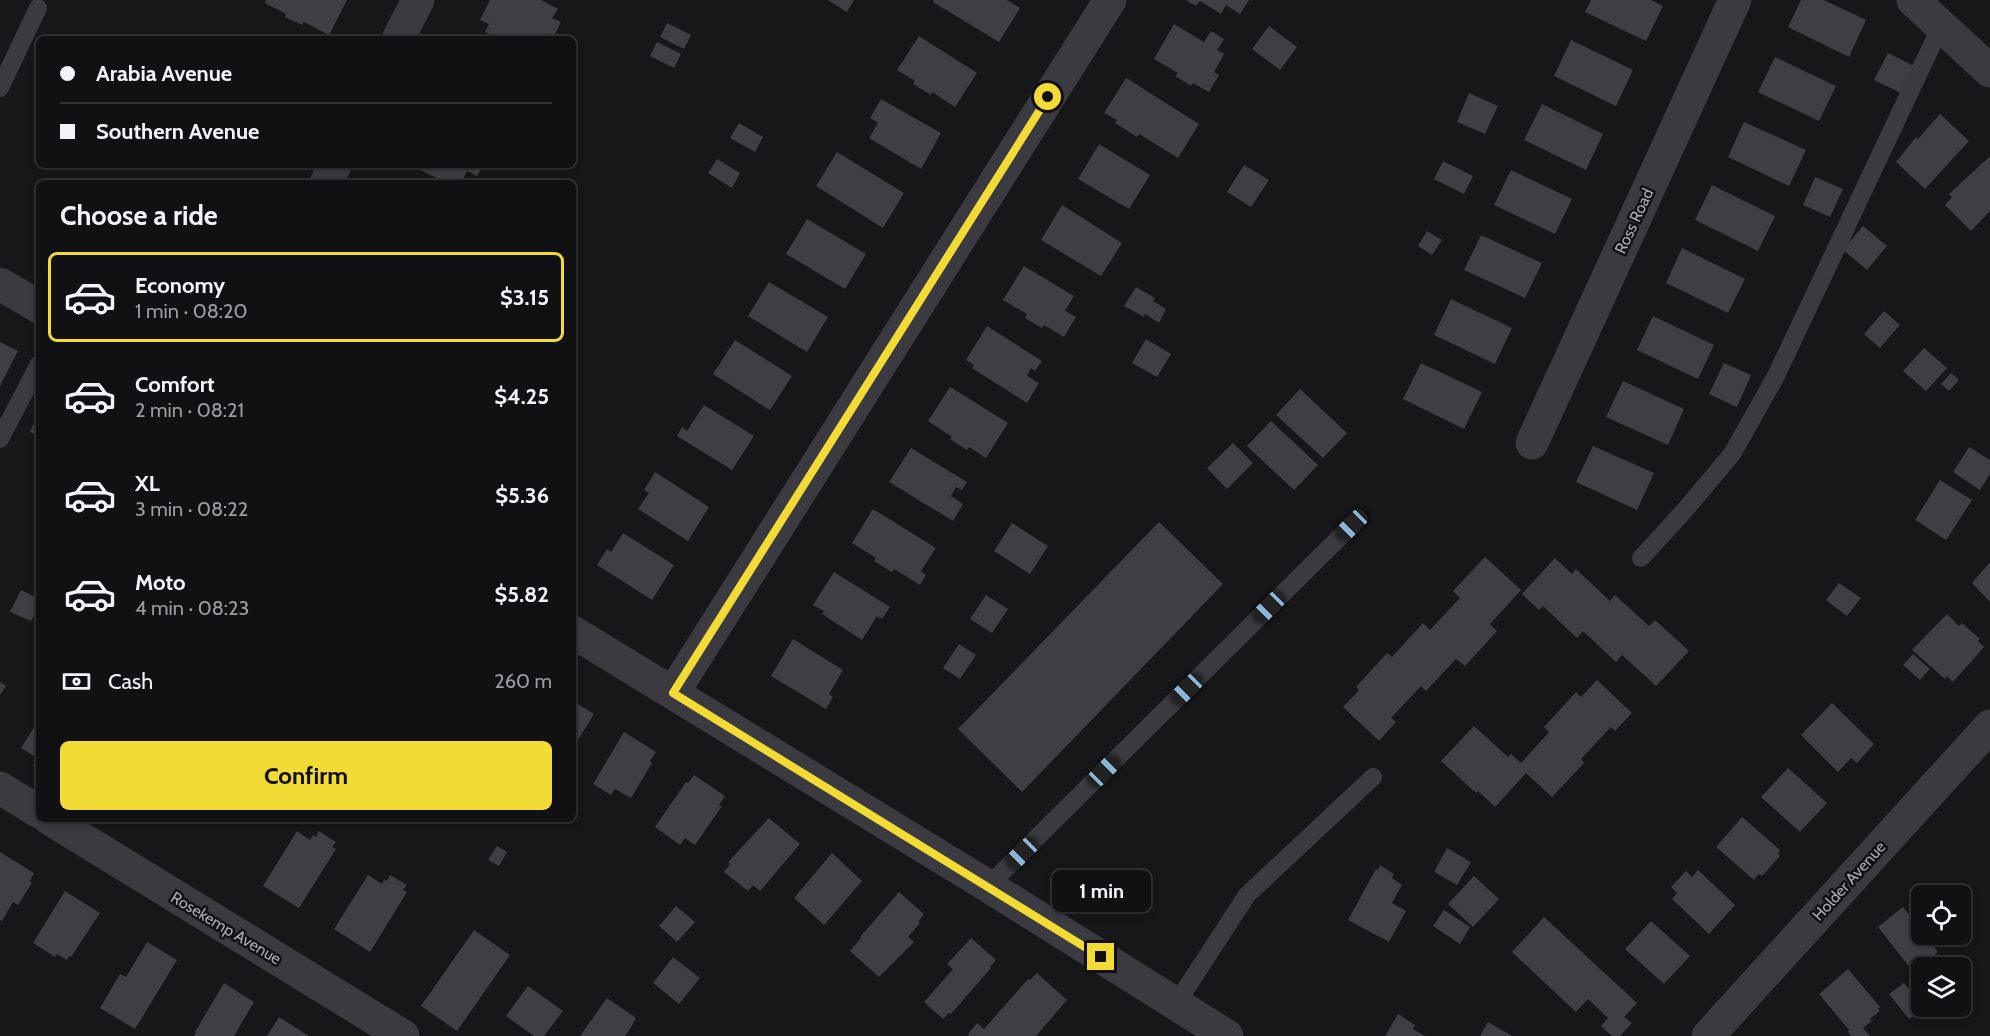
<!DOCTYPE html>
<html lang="en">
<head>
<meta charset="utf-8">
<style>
	body { margin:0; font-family:Cabin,sans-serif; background:#1a1a1c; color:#f1f3f6; height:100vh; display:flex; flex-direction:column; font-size:22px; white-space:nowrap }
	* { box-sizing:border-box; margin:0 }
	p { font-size:20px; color:#9c9da0 }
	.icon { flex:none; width:33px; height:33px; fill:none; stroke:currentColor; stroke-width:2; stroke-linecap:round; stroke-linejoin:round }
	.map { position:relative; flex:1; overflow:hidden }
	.drawer { position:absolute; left:36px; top:180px; width:540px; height:642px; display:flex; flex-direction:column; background:#111113; border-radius:9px; box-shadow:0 3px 9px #0003,0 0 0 2px #303133 }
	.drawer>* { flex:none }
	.top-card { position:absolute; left:36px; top:36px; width:540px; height:132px; border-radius:9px; box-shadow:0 3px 9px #0003,0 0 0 2px #303133; display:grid; align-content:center; height:132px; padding:0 24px; background:#111113 }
	.tools { position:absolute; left:1911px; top:885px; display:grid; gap:12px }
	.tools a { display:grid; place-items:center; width:60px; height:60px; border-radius:9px; background:#111113; box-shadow:0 3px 9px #0003,0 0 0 2px #303133; font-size:30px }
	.end { position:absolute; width:27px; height:27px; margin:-14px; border:8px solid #f3db35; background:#111; box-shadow:0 0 0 3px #111 }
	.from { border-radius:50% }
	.bubble { position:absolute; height:42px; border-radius:9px; background:#111113; box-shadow:0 3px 9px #0003,0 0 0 2px #303133; font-size:20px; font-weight:700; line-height:42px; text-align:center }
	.car { position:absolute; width:18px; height:36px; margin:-18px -9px; border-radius:8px; box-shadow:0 0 4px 2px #0007; background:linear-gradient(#222 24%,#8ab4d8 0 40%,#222 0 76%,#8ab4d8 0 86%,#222 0) }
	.top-card b { display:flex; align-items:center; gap:21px; height:57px; font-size:22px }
	.top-card b+b { border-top:2px solid #303133 }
	.top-card i { width:15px; height:15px; background:#f1f3f6 }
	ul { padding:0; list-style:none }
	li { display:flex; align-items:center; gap:18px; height:90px; margin:0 12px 9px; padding:0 12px; border:3px solid transparent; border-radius:9px }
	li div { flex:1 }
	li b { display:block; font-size:22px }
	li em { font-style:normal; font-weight:700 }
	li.current { border-color:#f3db35 }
	li>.icon { width:54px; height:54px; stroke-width:1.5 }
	h2 { padding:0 24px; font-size:27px; line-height:72px }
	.pay { display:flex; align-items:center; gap:15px; height:66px; padding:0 24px; font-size:22px }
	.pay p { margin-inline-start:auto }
	.primary-button { display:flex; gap:12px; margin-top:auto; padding:12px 24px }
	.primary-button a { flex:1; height:69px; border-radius:9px; background:#f3db35; color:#111; font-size:24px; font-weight:700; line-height:69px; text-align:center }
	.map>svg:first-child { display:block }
	.building { fill:#3f3f43 }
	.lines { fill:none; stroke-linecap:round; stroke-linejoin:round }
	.lane { stroke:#3a3a40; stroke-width:18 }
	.street { stroke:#3a3a40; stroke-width:33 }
	.route { stroke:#f3db35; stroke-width:8 }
	.labels { text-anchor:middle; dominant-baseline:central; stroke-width:5; stroke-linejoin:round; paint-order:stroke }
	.street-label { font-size:16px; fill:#a9abb9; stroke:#121214 }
</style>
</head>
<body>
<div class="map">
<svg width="1990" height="1036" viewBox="0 0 1990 1036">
	<rect width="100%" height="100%" fill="#171719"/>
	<path class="building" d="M266,0H347L329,35L304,22L302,25L285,17L286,14L265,3Z
		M490,0H541L558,9L552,18L561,22L554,36L549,33L546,37L550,39H498L485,32L489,24L480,20Z
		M828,0H854L847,12Z
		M934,0H1007L1020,8L999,42L933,2Z
		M1186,0H1249L1240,14L1226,5L1221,14L1200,1L1196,6Z
		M1591,0H1651L1663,6L1646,41L1585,12Z
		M1801,0H1824L1866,20L1849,57L1788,27Z
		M667,23L691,35L684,49L660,37Z
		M1174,24L1204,42L1211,31L1224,39L1217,50L1224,54L1214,72L1219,75L1209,92L1193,83L1191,86L1175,76L1178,73L1154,59Z
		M1269,26L1297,47L1280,70L1252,49Z
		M258,34L268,39H255Z
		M919,36L977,73L955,107L932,92L931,95L913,84L915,81L897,70Z
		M1571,40L1633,70L1616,106L1554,76Z
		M657,42L681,54L674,68L650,56Z
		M1888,53L1916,67L1903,94L1874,80Z
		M1775,57L1836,86L1819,121L1758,92Z
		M1126,78L1199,124L1178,158L1139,134L1137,137L1115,123L1117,120L1104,113Z
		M1469,93L1498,106L1485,134L1457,122Z
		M881,99L941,133L921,169L869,138L878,123L870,118Z
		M1542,104L1603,134L1586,170L1524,140Z
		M1940,114L1969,141L1925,189L1896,162L1916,137L1918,139Z
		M1744,122L1806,150L1789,186L1728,157Z
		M739,123L763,137L755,152L730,138Z
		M1099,144L1150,175L1129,209L1078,179Z
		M837,152L904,193L883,228L816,186Z
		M1989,157L1990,158V211L1971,231L1945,205L1952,197L1949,194Z
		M717,159L740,173L732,188L708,173Z
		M1443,161L1473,176L1464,194L1434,179Z
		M410,165H483L477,176L467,171L461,183H447Z
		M1244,165L1269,180L1251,207L1227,192Z
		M1511,170L1572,199L1555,234L1494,205Z
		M1815,177L1843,189L1830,217L1803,205Z
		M1712,185L1775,216L1758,251L1695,220Z
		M1062,205L1122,243L1101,276L1041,240Z
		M807,219L866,254L845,289L786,254Z
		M1863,226L1887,246L1867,270L1843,250Z
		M1427,231L1442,240L1432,255L1418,246Z
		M1481,235L1542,263L1525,298L1464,270Z
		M1682,248L1745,279L1728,313L1666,283Z
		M1024,266L1074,296L1065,311L1076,317L1064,337L1044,325L1042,328L1025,318L1027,314L1003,300Z
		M769,282L828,317L807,352L748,316Z
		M1136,287L1155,298L1153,301L1166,309L1159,323L1145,314L1144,317L1124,306Z
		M1451,299L1512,328L1495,364L1434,335Z
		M1884,311L1900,325L1880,348L1864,334Z
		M1653,316L1714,345L1698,379L1637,350Z
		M987,326L1042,361L1035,371L1031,368L1027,376L1039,383L1027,403L972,368L974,365L966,360Z
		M1146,339L1171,354L1157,377L1132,363Z
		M735,340L792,376L770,410L713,374Z
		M0,342L18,351L0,386Z
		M1924,348L1947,368L1926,391L1903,371Z
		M1421,363L1482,392L1464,429L1403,399Z
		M1724,363L1751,375L1737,407L1709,394Z
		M1951,373L1959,380L1949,391L1941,384Z
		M1623,381L1684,409L1668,445L1606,417Z
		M950,387L1008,423L986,458L969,447L967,450L950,439L952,437L928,421Z
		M1300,389L1347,433L1323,458L1276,415Z
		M704,405L754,436L732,470L677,436L682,427L687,431Z
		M39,413V437L30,432Z
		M1271,421L1318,465L1294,490L1247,446Z
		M1233,443L1253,463L1227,489L1207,468Z
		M1593,446L1654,473L1637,510L1576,482Z
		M1969,447L1990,460V474L1980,490L1953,472Z
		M911,448L967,482L962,490L956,487L951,496L963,504L953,521L889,482Z
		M655,472L709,507L688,541L638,509L649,493L644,490Z
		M1940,480L1972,500L1946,540L1915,520Z
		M873,509L936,548L921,571L926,575L920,585L894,569L892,572L874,561L876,558L852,543Z
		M1159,522L1223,584L1022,792L958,729Z
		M1012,523L1048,546L1030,574L994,551Z
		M623,533L674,565L652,600L597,565L607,549L611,552Z
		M1485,557L1521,590L1490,624L1497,631L1465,666L1456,659L1426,691L1421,686L1391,718L1396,722L1379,741L1343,707L1359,690L1356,687L1387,653L1392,657L1423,623L1430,630L1460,598L1453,591Z
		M1555,558L1572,574L1576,569L1610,601L1615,595L1649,626L1655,620L1689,651L1656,686L1622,655L1616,662L1583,631L1577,638L1543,606L1539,610L1522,594Z
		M1990,562V602L1972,583Z
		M834,572L890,607L882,619L877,616L862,640L822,614L824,611L813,605Z
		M1839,583L1861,598L1847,616L1826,600Z
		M21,590L39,599V607L31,621L10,612Z
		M986,595L1008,609L992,633L970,619Z
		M1947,614L1959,626L1962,623L1980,639L1978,641L1984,647L1953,682L1947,676L1945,679L1912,650Z
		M793,639L843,670L829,694L833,697L826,709L771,676Z
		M959,644L976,655L960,679L943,668Z
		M1913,654L1930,669L1920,680L1903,665Z
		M1597,680L1632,713L1615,731L1611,727L1581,759L1584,763L1552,797L1526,773L1495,807L1478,791L1476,793L1441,761L1474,726L1508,757L1511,754L1521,763L1549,732L1544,727L1576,692L1581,697Z
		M0,682L6,686L0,695Z
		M573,701L594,714L573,748Z
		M1832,703L1874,744L1857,763L1851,758L1838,772L1801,735Z
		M35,726L39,728V768L33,765L37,758L21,748Z
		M624,732L656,752L650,761L652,763L631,798L615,789L611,795L593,784Z
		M1788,768L1827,803L1800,832L1761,797Z
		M694,775L725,796L719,805L722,806L695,845L685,838L680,845L655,827L686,782L688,783Z
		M1742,817L1780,850L1778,853L1780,856L1762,876L1759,874L1754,880L1716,847Z
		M769,818L800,844L760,891L753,885L748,891L724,872L730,864L728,862Z
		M297,831L310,840L313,835L316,837L319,831L336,842L332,847L336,849L299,908L263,886Z
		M497,846L507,852L499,866L488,860Z
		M1447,848L1471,862L1457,885L1434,872Z
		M0,852L34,873L30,881L32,883L18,905L13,902L2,921L0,920Z
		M832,853L862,881L824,925L794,898Z
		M1380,865L1394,874L1392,878L1402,885L1392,903L1406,911L1389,942L1348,920L1376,869L1378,870Z
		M1698,870L1735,905L1709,934L1672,899L1677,893L1671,887L1686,871L1692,877Z
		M368,875L382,884L384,879L387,881L390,875L407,885L403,890L407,892L370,952L334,929Z
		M1474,876L1499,899L1473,927L1448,904Z
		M65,891L100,913L71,957L69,956L67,960L57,954L55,957L33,943Z
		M899,892L924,914L918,922L920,923L908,937L914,942L879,977L850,951L861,938L860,937Z
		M1960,898L1972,911L1961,920L1960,919Z
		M676,906L695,922L677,942L659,926Z
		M1903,907L1922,931V934H1925L1938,952L1925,963L1923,960L1911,969L1878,927Z
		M1444,910L1470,927L1460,944L1433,926Z
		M1544,917L1637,1003L1624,1017L1632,1023L1620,1036H1612L1601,1026L1608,1018L1588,999L1576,1012L1512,952Z
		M1651,921L1690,956L1664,984L1625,949Z
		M474,930L510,955L457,1031L421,1006Z
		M971,938L996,960L990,967L991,968L951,1014L949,1013L943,1019L924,1002L953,969L947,964Z
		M147,942L177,960L135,1029L100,1008L120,974L126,977Z
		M673,957L700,978L679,1004L653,983Z
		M1848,969L1880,1007L1878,1009L1880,1011L1870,1019L1872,1021L1863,1028L1870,1036H1851L1848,1032L1849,1030L1819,994Z
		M1037,973L1067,1000L1036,1036H969L968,1034L977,1023L984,1029L1028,979L1030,980Z
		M224,983L254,1002L234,1036H194L196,1032H195Z
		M1904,983L1924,1008L1909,1019L1889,994Z
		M528,986L563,1011L544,1036H534L506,1016Z
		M607,998L636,1018L630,1029L625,1036H580Z
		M1398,1014L1415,1025L1413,1029L1425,1036H1385Z
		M279,1017L309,1036H267Z
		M1488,1022L1512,1036H1480Z"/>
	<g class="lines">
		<path class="lane" d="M0,88L38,8
			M0,439L39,364
			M1641,558L1685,510L1732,454L1776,376L1941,26
			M988,886L1352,525
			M1176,1004L1247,895L1373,777"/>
		<path class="street" d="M1913,0L1990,71
			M398,39L418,0
			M326,183L335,165
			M0,284L39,307
			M1532,443L1735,0
			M573,632L988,886L1227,1036
			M673,693L1110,0
			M0,788L39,812
			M50,819L403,1036
			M1708,1036L1990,726"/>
	</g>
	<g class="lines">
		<path class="route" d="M1048,97L673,693L1101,957"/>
	</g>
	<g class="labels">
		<g class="street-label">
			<text transform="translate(1634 221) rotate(-65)">Ross Road</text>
			<text transform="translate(1849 881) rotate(-48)">Holder Avenue</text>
			<text transform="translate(226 928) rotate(31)">Rosekemp Avenue</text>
		</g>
	</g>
</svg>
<div class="tools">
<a><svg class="icon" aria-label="locate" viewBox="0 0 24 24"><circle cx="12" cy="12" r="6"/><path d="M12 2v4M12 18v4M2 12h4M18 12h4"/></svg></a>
<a><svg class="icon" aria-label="layers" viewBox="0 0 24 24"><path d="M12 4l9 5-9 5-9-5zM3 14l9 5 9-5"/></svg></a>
</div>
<i class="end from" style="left:1048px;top:97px"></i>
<i class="end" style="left:1101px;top:957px"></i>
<div class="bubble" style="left:1052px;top:870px;width:99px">1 min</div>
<i class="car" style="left:1352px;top:525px;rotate:225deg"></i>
<i class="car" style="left:1269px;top:607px;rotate:225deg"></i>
<i class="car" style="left:1187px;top:689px;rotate:225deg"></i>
<i class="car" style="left:1104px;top:771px;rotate:45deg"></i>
<i class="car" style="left:1022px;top:853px;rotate:225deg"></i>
<div class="top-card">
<b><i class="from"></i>Arabia Avenue</b>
<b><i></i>Southern Avenue</b>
</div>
<section class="drawer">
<h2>Choose a ride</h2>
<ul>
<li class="current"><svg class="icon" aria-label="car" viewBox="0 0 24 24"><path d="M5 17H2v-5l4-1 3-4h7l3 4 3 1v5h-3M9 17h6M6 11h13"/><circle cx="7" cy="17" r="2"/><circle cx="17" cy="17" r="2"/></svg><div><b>Economy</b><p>1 min · 08:20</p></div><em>$3.15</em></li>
<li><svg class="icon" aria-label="car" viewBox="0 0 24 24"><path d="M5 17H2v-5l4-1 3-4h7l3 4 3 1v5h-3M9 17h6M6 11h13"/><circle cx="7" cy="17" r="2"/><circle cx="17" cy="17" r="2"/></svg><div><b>Comfort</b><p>2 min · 08:21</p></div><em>$4.25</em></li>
<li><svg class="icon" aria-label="car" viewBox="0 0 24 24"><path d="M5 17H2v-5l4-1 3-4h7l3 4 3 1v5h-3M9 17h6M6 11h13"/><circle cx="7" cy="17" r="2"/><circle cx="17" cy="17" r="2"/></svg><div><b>XL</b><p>3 min · 08:22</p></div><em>$5.36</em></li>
<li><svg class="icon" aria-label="car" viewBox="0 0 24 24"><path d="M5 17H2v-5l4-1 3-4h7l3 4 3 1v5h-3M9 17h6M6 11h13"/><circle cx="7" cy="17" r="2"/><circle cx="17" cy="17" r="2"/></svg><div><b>Moto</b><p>4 min · 08:23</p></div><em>$5.82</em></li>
</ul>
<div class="pay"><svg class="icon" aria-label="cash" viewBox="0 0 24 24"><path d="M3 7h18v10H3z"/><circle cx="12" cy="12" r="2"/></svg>Cash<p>260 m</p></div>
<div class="primary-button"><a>Confirm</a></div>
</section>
</div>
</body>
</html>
